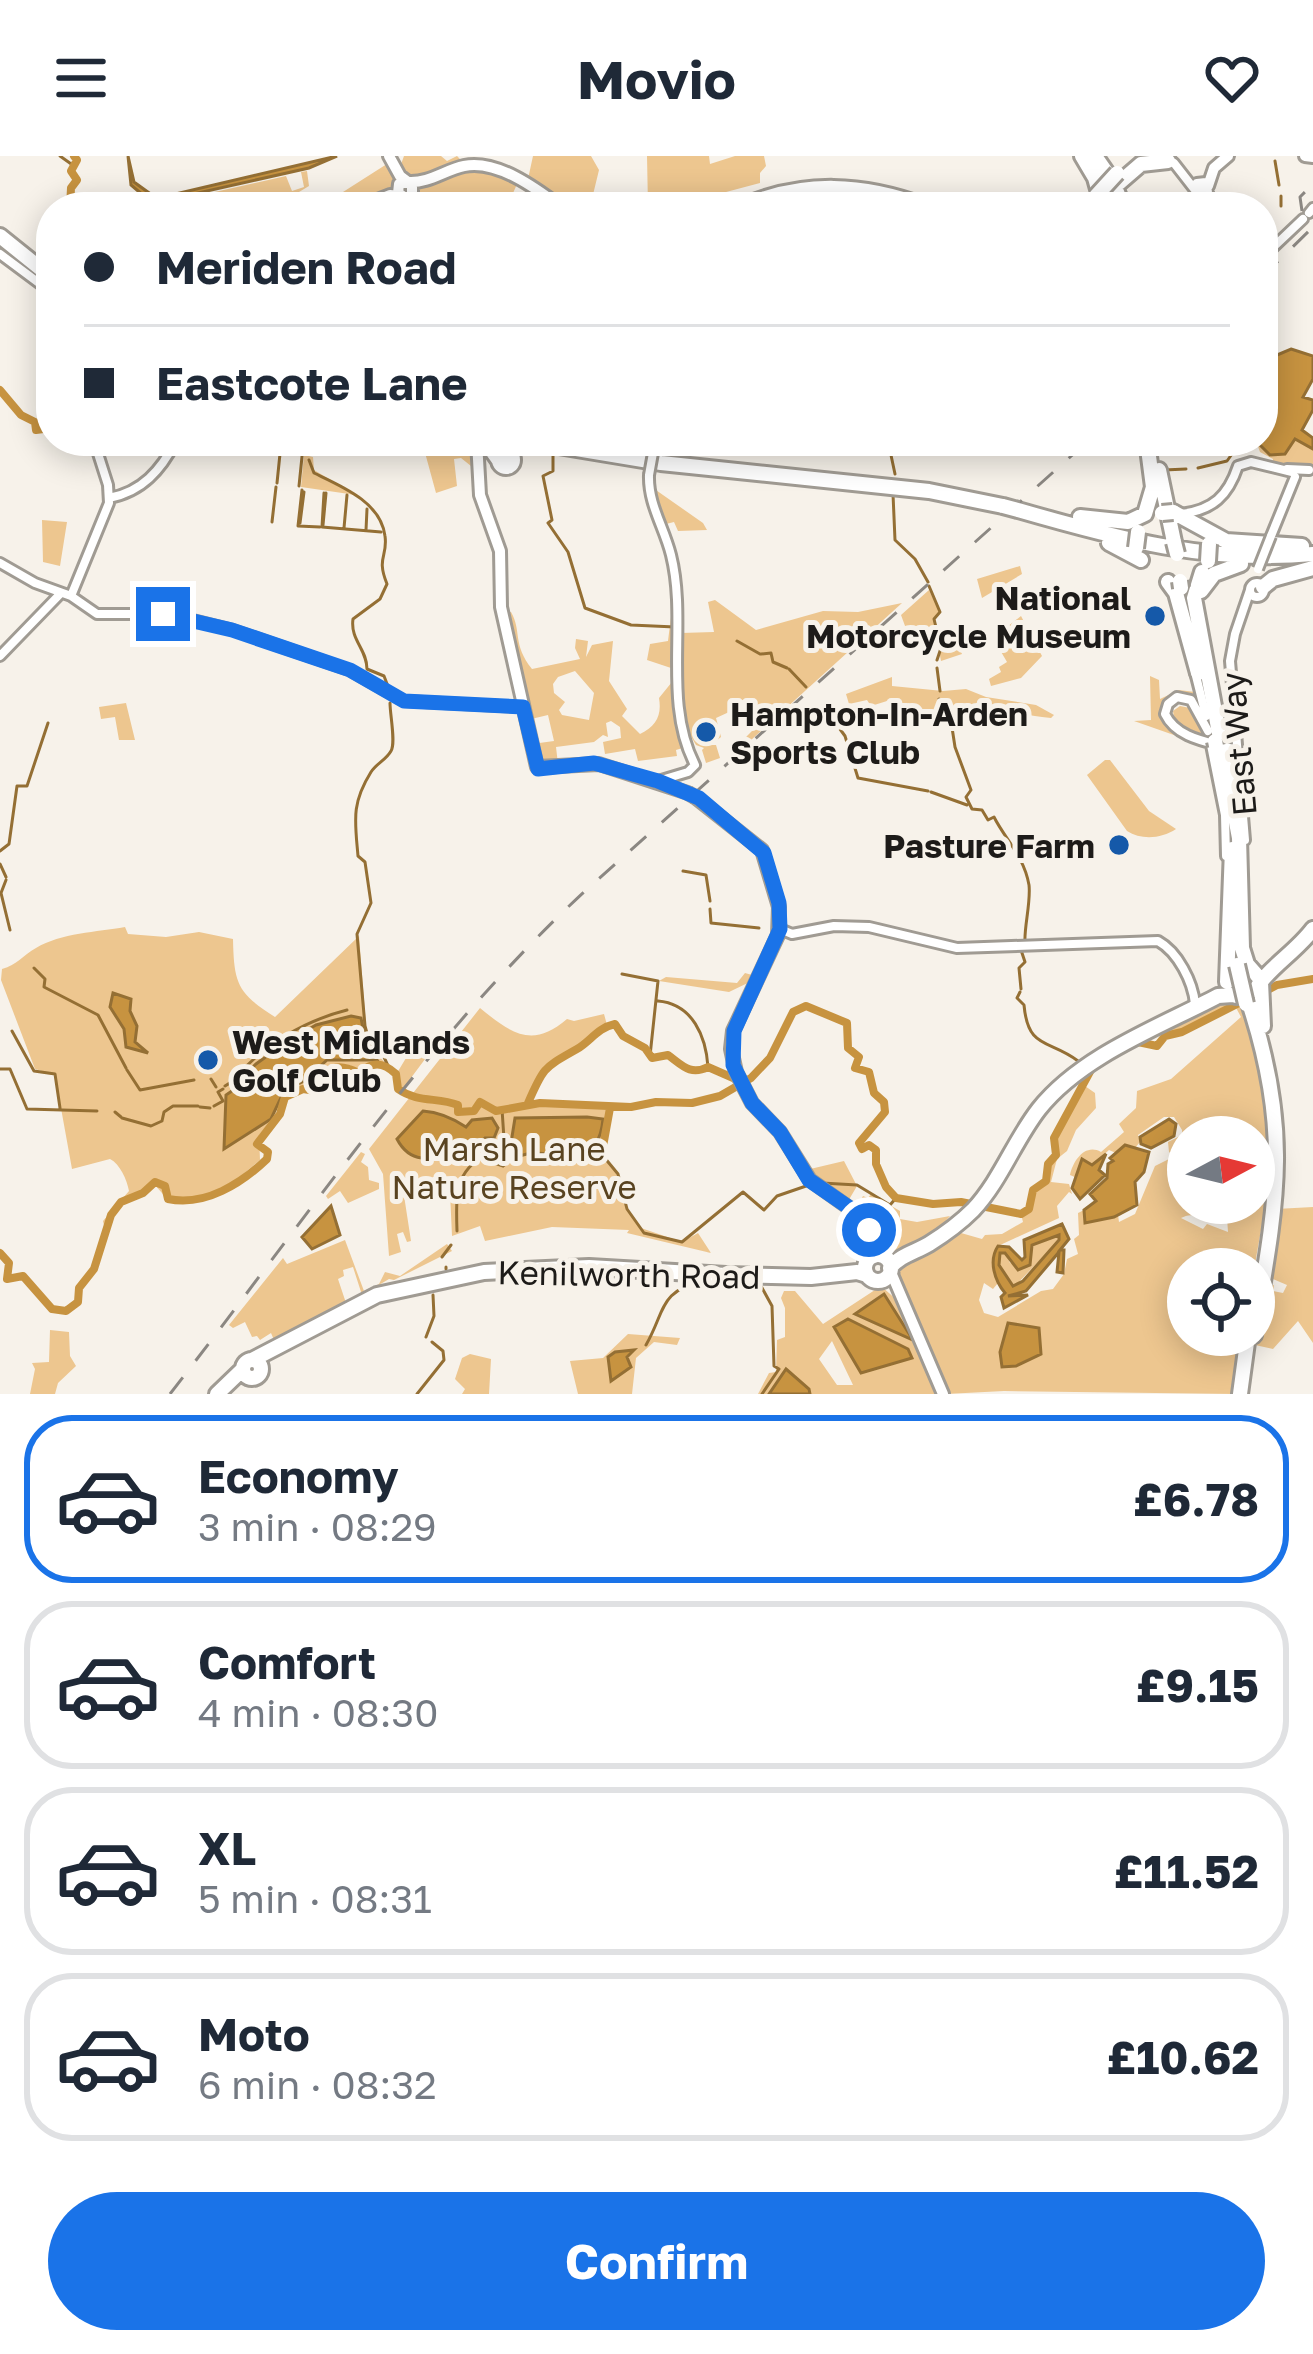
<!DOCTYPE html>
<html lang="en">
<head>
<meta charset="utf-8">
<style>
	body { margin:0; font-family:"Golos Text",sans-serif; background:#f6f6f7; color:#1f2937; height:100vh; display:flex; flex-direction:column; font-size:45px; white-space:nowrap }
	* { box-sizing:border-box; margin:0 }
	p { font-size:39px; color:#747a83 }
	.icon { flex:none; width:66px; height:66px; fill:none; stroke:currentColor; stroke-width:2; stroke-linecap:round; stroke-linejoin:round }
	.map { position:relative; height:1238px; overflow:hidden }
	.details { display:flex; flex-direction:column; background:#fff; flex:1 }
	.details>* { flex:none }
	.hud { position:absolute; left:36px; top:36px; width:1242px; height:264px; border-radius:48px; box-shadow:0 6px 30px #0003; display:grid; align-content:center; height:264px; padding:0 48px; background:#fff }
	.needle { width:78px; rotate:83deg }
	.tools { position:absolute; left:1167px; top:960px; display:grid; gap:24px }
	.tools a { display:grid; place-items:center; width:108px; height:108px; border-radius:50%; background:#fff; box-shadow:0 6px 30px #0003; font-size:60px }
	.end { position:absolute; width:54px; height:54px; margin:-27px; border:15px solid #1a73e8; background:#fff; box-shadow:0 0 0 6px #fff }
	.from { border-radius:50% }
	.hud b { display:flex; align-items:center; gap:42px; height:114px; font-size:45px }
	.hud b+b { border-top:3px solid #e0e1e3 }
	.hud i { width:30px; height:30px; background:#1f2937 }
	ul { padding:21px 0 0; list-style:none }
	li { display:flex; align-items:center; gap:36px; height:168px; margin:0 24px 18px; padding:0 24px; border:6px solid #e0e1e3; border-radius:48px }
	li div { flex:1 }
	li b { display:block; font-size:45px }
	li em { font-style:normal; font-weight:700 }
	li.current { border-color:#1a73e8 }
	li>.icon { width:108px; height:108px; stroke-width:1.5 }
	.primary-button { display:flex; gap:24px; margin-top:auto; padding:24px 48px }
	.primary-button a { flex:1; height:138px; border-radius:72px; background:#1a73e8; color:#fff; font-size:48px; font-weight:700; line-height:138px; text-align:center }
	header { display:flex; justify-content:space-between; align-items:center; height:156px; padding:0 48px; background:#fff; font-size:54px; font-weight:700 }
	.map>svg:first-child { display:block }
	.green { fill:#edc68f; fill-rule:evenodd }
	.water { fill:#c79340; stroke:#946f34; stroke-width:3; fill-rule:evenodd }
	.lines { fill:none; stroke-linecap:round; stroke-linejoin:round }
	.stream { stroke:#946f34; stroke-width:3 }
	.river { stroke:#c79340; stroke-width:8 }
	.minor-casing { stroke:#a09b93; stroke-width:14 }
	.major-casing { stroke:#a09b93; stroke-width:16 }
	.highway-casing { stroke:#a09b93; stroke-width:20 }
	.minor { stroke:#fff; stroke-width:8 }
	.major { stroke:#fff; stroke-width:10 }
	.highway { stroke:#fff; stroke-width:14 }
	.rail { stroke:#8b8782; stroke-width:3; stroke-dasharray:21 21; stroke-linecap:butt }
	.minor-bridge-casing { stroke:#a09b93; stroke-width:14; stroke-linecap:butt }
	.major-bridge-casing { stroke:#a09b93; stroke-width:16; stroke-linecap:butt }
	.highway-bridge-casing { stroke:#a09b93; stroke-width:20; stroke-linecap:butt }
	.minor-bridge { stroke:#fff; stroke-width:8 }
	.major-bridge { stroke:#fff; stroke-width:10 }
	.highway-bridge { stroke:#fff; stroke-width:14 }
	.route { stroke:#1a73e8; stroke-width:15 }
	.poi-dot { fill:#1559a9; stroke:#f7f2ea; stroke-width:4.5 }
	.labels { text-anchor:middle; dominant-baseline:central; stroke-width:10; stroke-linejoin:round; paint-order:stroke }
	.poi-label { font-size:33px; font-weight:bold; fill:#1d1b19; stroke:#f7f2ea; text-anchor:end }
	.street-label { font-size:33px; fill:#1d1b19; stroke:#f7f2ea }
	.park-label { font-size:33px; fill:#594320; stroke:#f7f2ea }
</style>
</head>
<body>
<header><svg class="icon" aria-label="menu" viewBox="0 0 24 24"><path d="M4 6h16M4 12h16M4 18h16"/></svg>Movio<svg class="icon" aria-label="heart" viewBox="0 0 24 24"><path d="M12 20l-8-8c-3-5 5-10 8-4 3-6 11-1 8 4z"/></svg></header>
<div class="map">
<svg width="1313" height="1238" viewBox="0 0 1313 1238">
	<rect width="100%" height="100%" fill="#f7f2ea"/>
	<path class="green" d="M404,0H441L447,5L457,0L462,5L425,23L407,21L400,11Z
		M533,0H591L599,14L590,51L567,46L528,23Z
		M647,0H709L710,8L735,0H764L766,10L760,17V27L711,40L713,51H648Z
		M390,6L395,17L393,33L347,51L343,36Z
		M466,11L498,16L517,28L507,51H408L421,31Z
		M307,15L309,30L294,39L300,51H178L179,44L286,20L292,35L304,31L301,16Z
		M1292,284H1301L1313,293V312L1271,311L1273,303L1260,296L1256,285C1263,296 1270,300 1285,298Z
		M429,285H469L471,310L461,302L454,303L457,330L436,337L424,293Z
		M304,299L313,301L314,314L356,339L301,331Z
		M653,332L703,367L707,374L678,375L674,366L662,369Z
		M42,364L67,366L60,410L43,406Z
		M1020,410L1022,418L982,442L977,423Z
		M929,434L940,456L934,464L946,486L956,484L962,498L941,505L938,489L929,477L920,479L921,485L912,489L901,459Z
		M715,444L756,474L823,455L858,456L902,447L750,585L740,587L761,566L750,552L740,551L716,562L721,581L711,589H716L720,602L706,607L702,594L704,592L696,589L689,577L682,579L686,591L676,594L677,600L638,605L635,593L605,598L603,586L621,582L620,571L611,565L606,567L608,581L603,579L594,586L556,591L558,608L541,612L532,588L554,585L548,559L527,564L505,456H511C522,475 512,488 532,513L580,503L575,492L576,483L588,485L586,501L592,489L613,485L609,525L627,553L622,560L640,578C656,570 662,560 659,542L676,521L674,513L647,504L650,488L668,485L673,445L680,527L681,477L714,476L708,446ZM575,515L594,537L589,564L562,559L559,554L565,546L554,537L553,528L558,521Z
		M1021,460L1042,500L1021,522L991,530L989,523L1001,516L999,511L1007,506L993,482Z
		M1150,520L1159,524L1160,543L1179,534L1195,536L1196,531L1199,550L1192,543L1178,540L1163,558L1173,574L1208,591L1134,565L1151,564Z
		M892,521V530L943,535L966,533L986,541L1036,549L1054,559L1051,562C1018,559 989,548 955,554V562L891,563L887,545L871,550L867,544L849,548L846,538Z
		M126,547L135,584H119L115,561L101,563L99,551Z
		M1180,550L1195,553L1204,581L1185,576L1175,568L1173,555Z
		M1105,604H1110L1149,655L1176,673C1161,683 1141,684 1127,675L1087,619Z
		M125,771L128,778L166,781L199,776L233,783C234,827 237,837 275,861L359,780L367,882L370,890L387,909L370,907L359,916L350,909L331,908L315,934C282,929 278,959 259,979L260,1004L229,1030L198,1041V1046H170L154,1028L122,1048L105,1074L103,1065L129,1035C127,1024 120,1008 110,1003L72,1013L55,919L35,913L1,824L2,813C17,809 23,799 36,792C61,777 97,776 125,771Z
		M755,814L756,823L729,836L659,825L666,821L737,827L745,817L752,819Z
		M1219,842L1238,845C1253,883 1269,948 1270,992C1271,1033 1260,1075 1254,1115L1188,1113V1179H1243L1235,1238L1004,1235L946,1238L895,1115L898,1109L954,1075L982,1083L985,1079L1002,1078L1023,1066L1021,1058L1029,1053L1033,1034L1047,1025L1048,1008L1056,998C1053,973 1074,949 1080,923L1077,922L1093,911L1085,930L1095,937L1096,952L1076,974L1067,995L1057,1003L1051,1026L1069,1028L1072,1038L1069,1036L1057,1050L1059,1062L998,1090L993,1115L998,1127L993,1133L984,1127L979,1144L984,1157L998,1161L1041,1135L1053,1133L1064,1118L1067,1103L1078,1098L1074,1083L1079,1079L1078,1057L1084,1054L1085,1066L1118,1059L1119,1066L1135,1058L1155,1010L1175,1000L1169,996L1168,986L1182,979V974L1174,961H1164L1138,979L1140,986L1135,992L1125,989L1116,997L1109,994L1092,1009L1087,1005L1077,1022L1070,1019C1073,1005 1085,987 1101,996L1124,976L1119,968L1136,952L1137,935L1171,923L1241,861L1234,848L1182,876L1163,878L1162,873ZM1188,981H1254V1047H1226L1228,1076L1207,1068L1203,1073L1181,1062C1194,1055 1208,1065 1217,1047H1188L1181,1041L1188,1033Z
		M480,852C513,879 533,892 567,863L574,865L604,858L607,869L598,874L584,892L546,911L528,948L610,952L601,998L618,1018L627,1053L641,1072L682,1086L698,1077L711,1097L627,1077L629,1074L552,1071L485,1085L480,1070L452,1080L450,1036L437,1037L434,1027L403,1033L411,1085L407,1086L403,1076L397,1078L401,1096L389,1100L383,1018L369,993Z
		M435,884L437,887L402,934L397,917L409,897Z
		M361,996L365,998L361,1006L368,1011L369,1024L379,1027V1033L348,1047L340,1035L328,1043L326,1040Z
		M844,1005L857,1030L847,1047L806,1014Z
		M871,1038L900,1055V1063L917,1066L950,1060C936,1078 908,1096 885,1097L857,1051L863,1040L868,1042Z
		M1313,1051V1187L1298,1165L1273,1193L1255,1189L1268,1131L1274,1129L1273,1135L1283,1137L1287,1129L1268,1121L1276,1053Z
		M1059,1078L1060,1083L1014,1131L999,1109L1000,1096H1005L1010,1107L1030,1109L1031,1089Z
		M345,1084L364,1135L379,1128L385,1116L400,1120L447,1088L452,1095L394,1124L389,1123L362,1139L353,1111L343,1114L344,1120L338,1123L346,1147L274,1184L271,1177L260,1184L257,1180L252,1181L245,1166L233,1172L229,1169L283,1102L287,1108Z
		M881,1130L898,1145L941,1238H758L769,1217L776,1216L777,1184L785,1181V1152L781,1142L784,1135H795L823,1168ZM832,1185L853,1229H837L819,1203Z
		M50,1174L69,1176L70,1200L76,1210L58,1227L55,1238H30L35,1213L32,1207L49,1206Z
		M628,1178L680,1182L677,1189L654,1186L636,1202L632,1238H578L570,1205L603,1202Z
		M470,1198L491,1203L489,1238H462L465,1233L455,1223L462,1202Z"/>
	<path class="water" d="M128,0L134,26L152,39L167,40L337,0L309,12L167,44L144,40L131,29Z
		M1291,193L1313,200V223L1303,241L1313,244V254L1302,274L1313,282V293L1295,283L1285,298L1270,299L1257,286L1263,285L1264,221L1270,202Z
		M113,837L131,843L130,855L137,870L135,886L148,897L126,891L124,873L110,851Z
		M351,860L361,862L366,887L377,904H327L304,925L284,935L271,963L224,993L226,939L242,928L243,921L256,908L285,887L316,869Z
		M423,955C438,956 454,963 466,971L472,964L492,962L498,972L494,982H485L468,999L451,991C432,1008 409,1006 397,983Z
		M587,961L603,963C601,986 594,994 573,1005C547,997 527,990 503,1010L488,1005L511,987L515,962Z
		M1169,963L1176,968L1174,980L1151,992L1141,988L1140,981Z
		M1125,989L1149,996L1144,1016L1135,1026L1137,1049L1114,1061L1085,1067L1084,1054L1096,1045L1090,1038L1107,1022L1108,1008L1113,1005L1110,1002Z
		M1106,998L1099,1014L1105,1019L1080,1043L1072,1032L1082,1003L1092,1009Z
		M331,1050L340,1079L312,1093L302,1081Z
		M1062,1068L1069,1083L1060,1094H1064L1063,1117L1057,1116L1059,1096L1026,1135L1008,1140L1028,1139L1004,1152L1001,1141L1005,1137C995,1125 988,1105 998,1090L1009,1091L1022,1104L1025,1101L1024,1084ZM1059,1079V1084L1023,1125L1013,1130L999,1109L1000,1097H1005L1018,1114L1030,1109L1032,1089Z
		M884,1138L913,1184L855,1158Z
		M848,1163L908,1193L912,1202L861,1217L834,1171Z
		M1008,1167L1039,1172L1041,1198L1016,1210L1002,1211L1000,1196Z
		M634,1194L627,1201L631,1211L611,1225L608,1201L615,1196Z
		M786,1213L809,1233L810,1238H769Z"/>
	<g class="lines">
		<path class="stream" d="M60,0L74,10
			M1275,5L1279,29
			M1281,40V50
			M1083,51V50
			M276,285L305,288
			M888,285L895,318
			M553,298V315L543,320L552,364L548,367L568,396L585,452L631,469L675,471
			M309,304L314,317C341,330 381,346 385,380C388,401 376,401 387,428L380,443L353,463C350,484 367,493 367,513L384,520L389,533
			M1198,312L1227,305L1232,298
			M1164,314L1186,313
			M277,327L281,288
			M299,330L303,291
			M302,334L298,370L320,371
			M324,337L322,371L381,376
			M893,338L895,384L915,403L928,426
			M272,366L276,331
			M300,367L304,336
			M323,369L326,337
			M344,372L347,339
			M366,374L367,353
			M929,430L940,456L934,463L941,492L937,504
			M737,485L760,498
			M761,498L771,497L773,506L787,512
			M937,512L940,535
			M789,513L806,531
			M939,543L951,565L955,591L971,634L966,641L972,653L982,654L988,664L994,661C1005,683 1024,700 1029,729C1031,746 1024,771 1025,786
			M829,558L845,580L858,622L928,635
			M931,636L967,649
			M0,695L9,688L17,630H27L48,567
			M0,708L6,721
			M683,715L706,719L710,745
			M6,724L1,737L10,774
			M710,753L711,767L759,772
			M34,812L45,823L44,831L98,859L126,912
			M622,818L658,825L650,900
			M1021,833L1019,812L1025,806L1021,794
			M1020,836L1017,842L1024,849C1028,894 1049,883 1078,905
			M658,845C693,848 706,881 708,911
			M12,875L34,915L55,918L60,952
			M389,912L383,899L371,892L365,870L357,778L371,747L365,706L358,700C355,665 351,648 371,616C377,607 386,604 391,595C396,587 390,559 390,547
			M0,913H10L27,953L97,955
			M127,914L140,934L194,924
			M315,919L320,926
			M237,920C264,889 304,865 347,854
			M211,923L216,931
			M225,930L236,923
			M214,950L223,945L218,936L223,933
			M200,951L210,952
			M115,956L121,961
			M122,962L151,970L162,965L164,956L173,950H198
			M604,1001L618,1018L627,1053L644,1077L682,1086L743,1036L764,1054L777,1040L809,1029
			M822,1027L857,1029L890,1049L896,1042
			M457,1075C455,1019 459,1016 504,983L502,953
			M442,1101L451,1089
			M446,1113V1111
			M739,1127L761,1130L772,1150L774,1210L779,1213L762,1238
			M426,1181L434,1160L433,1139
			M646,1189C666,1154 658,1136 704,1124
			M417,1238L444,1204L443,1195L432,1186"/>
		<path class="river" d="M70,51L71,32L77,24L71,15L77,4L74,0
			M0,234L21,259L35,266L36,274L51,272
			M1264,836L1277,829L1313,823
			M1131,889L1138,886L1157,890L1165,880L1182,876L1245,844
			M528,947C544,910 544,912 577,893C591,885 597,872 615,868L623,880L645,892L652,902L668,899C682,909 690,920 708,911L740,925
			M593,999L602,996L610,952
			M0,1097L9,1107L7,1123L23,1120L52,1153L66,1155L78,1146L79,1132L94,1113L111,1059L121,1046L143,1037L155,1026L165,1030L168,1043C205,1051 242,1027 267,1003L268,996L257,988L280,958L285,941L303,933L316,935C327,911 335,905 359,917C372,906 382,905 396,918L398,933C418,947 437,941 458,949V956L474,955L480,946L496,955L540,947L631,951L656,946L692,947L720,940L751,922L770,902L793,856L806,850L847,867L848,892L859,901L855,912L869,916L874,937L884,946L885,956L859,987L862,993L869,989L876,994V1008L886,1031L896,1042L933,1048L961,1046L1021,1058L1029,1053L1033,1034L1046,1025L1048,1008L1056,999L1054,982L1092,912"/>
		<g class="minor-casing">
			<path id="minor" d="M1174,7L1195,34
				M357,51L390,38L400,39
				M1309,57L1313,52
				M0,98L51,136
				M1263,101L1303,63
				M1238,310L1251,306L1292,316
				M1287,313L1309,314
				M649,319C648,348 664,371 671,399C688,467 662,545 695,609L688,616L658,625
				M109,342C142,336 161,314 176,285
				M1181,358C1213,354 1228,340 1238,310
				M1271,380L1295,321
				M0,407L35,427L71,440L97,458H169L233,474L349,514L404,545L522,551
				M1250 434a7 7 0 1 1 14 0a7 7 0 1 1-14 0Z
				M71,440L109,347L108,329L94,285
				M0,500L61,437
				M1195,516L1206,560
				M1208,575L1191,544L1177,541L1168,548L1165,558C1177,583 1209,586 1233,593L1237,599
				M1211,589L1225,659L1226,700
				M1245,684L1230,505L1235,478L1250,434
				M780,773L792,778L834,770L869,771L957,792L1158,785C1178,796 1193,826 1195,848"/>
		</g>
		<g class="major-casing">
			<path id="major" d="M389,0L400,20L412,29V39
				M1305,0L1313,1
				M407,26L399,28L398,37L404,41L412,39
				M409,26C429,27 445,14 464,10C497,3 537,33 561,51
				M1208,30L1214,12L1228,0
				M1200,51L1197,28L1206,27L1207,37
				M477,285L480,339L500,395L501,451L537,611L599,608L688,637
				M695,641L762,694L779,751L778,779L733,875L731,893L736,916L752,947L780,976L810,1024L862,1061L881,1099
				M890,1114L943,1238"/>
		</g>
		<g class="highway-casing">
			<path id="highway" d="M1082,0L1095,22L1103,51
				M1095,0L1113,26L1123,51
				M1119,27L1141,8L1168,5
				M741,51C804,24 863,27 927,51
				M826,51L865,46L903,51
				M0,80L51,121
				M485,285L500,306
				M528,285L661,307L929,335L1003,350
				M499 304a7 7 0 1 1 14 0a7 7 0 1 1-14 0Z
				M1159,314L1174,386
				M1018,354C1115,382 1210,408 1313,398
				M1173,356L1226,385L1302,390
				M1080,361L1128,366L1145,358L1153,331L1147,285
				M1109,387L1141,404
				M1202,416L1194,442L1221,588
				M1168,426L1176,437L1198,517
				M1263,431L1273,423L1313,412
				M1201,435L1214,418L1241,408
				M1222,592L1239,682L1242,792L1247,808L1261,824
				M1227,826L1232,693
				M1261,826L1263,870
				M1236,840L1256,833C1268,812 1296,796 1313,773
				M1249,847C1292,977 1276,1048 1254,1179
				M865 1112a13 13 0 1 1 26 0a13 13 0 1 1-26 0Z
				M890,1112C900,1099 916,1096 929,1088C945,1078 960,1067 973,1054C1001,1024 1014,985 1039,953C1081,900 1159,871 1218,840L1233,839
				M252,1204L377,1139L484,1116L589,1111L726,1119L811,1121L857,1116L867,1119
				M243 1213a9 9 0 1 1 18 0a9 9 0 1 1-18 0Z
				M217,1238L243,1213
				M1240,1238L1248,1179"/>
		</g>
		<use href="#minor" class="minor"/>
		<use href="#major" class="major"/>
		<use href="#highway" class="highway"/>
		<path class="rail" d="M1302,55L1300,41L1313,28
			M1263,120L1313,71
			M170,1238C303,1067 426,883 585,735L1088,285"/>
		<g class="minor-bridge-casing">
			<path id="minor-bridge" d="M649,319L653,297
				M1258,413L1271,380"/>
		</g>
		<g class="major-bridge-casing">
			<path id="major-bridge" d="M688,637L695,641"/>
		</g>
		<g class="highway-bridge-casing">
			<path id="highway-bridge" d="M1096,40L1117,17
				M1003,350L1018,354
				M1162,357L1173,356
				M1174,386L1177,398
				M1136,392L1138,376
				M1208,405L1209,388
				M1180,425L1181,432
				M1215,585L1216,590
				M1237,809L1246,848"/>
		</g>
		<use href="#minor-bridge" class="minor-bridge"/>
		<use href="#major-bridge" class="major-bridge"/>
		<use href="#highway-bridge" class="highway-bridge"/>
	</g>
	<g class="lines">
		<path class="route" d="M163,458L232,474L350,514L404,545L523,551L538,613L594,607L658,625L699,642L764,697L779,747L780,773L734,875L733,909L752,947L780,976L809,1024L857,1057L869,1074"/>
	</g>
	<g class="poi-dot">
		<circle cx="1155" cy="460" r="12"/>
		<circle cx="706" cy="576" r="12"/>
		<circle cx="1119" cy="689" r="12"/>
		<circle cx="208" cy="904" r="12"/>
	</g>
	<g class="labels">
		<g class="poi-label">
			<text x="1131" y="441">National<tspan x="1131" dy="38">Motorcycle Museum</tspan></text>
			<text x="730" y="557" text-anchor="start">Hampton-In-Arden<tspan x="730" dy="38">Sports Club</tspan></text>
			<text x="1095" y="689">Pasture Farm</text>
			<text x="232" y="885" text-anchor="start">West Midlands<tspan x="232" dy="38">Golf Club</tspan></text>
		</g>
		<g class="street-label">
			<text transform="translate(1238 588) rotate(-95)">East Way</text>
			<text transform="translate(629 1118) rotate(1)">Kenilworth Road</text>
		</g>
		<g class="park-label">
			<text x="514" y="992">Marsh Lane<tspan x="514" dy="38">Nature Reserve</tspan></text>
		</g>
	</g>
</svg>
<div class="tools">
<a><svg class="needle" viewBox="-14 -14 28 28"><path d="M0-13l5 13h-10z" fill="#e53935"/><path d="M0 13l5-13h-10z" fill="#747a83"/></svg></a>
<a><svg class="icon" aria-label="locate" viewBox="0 0 24 24"><circle cx="12" cy="12" r="6"/><path d="M12 2v4M12 18v4M2 12h4M18 12h4"/></svg></a>
</div>
<i class="end from" style="left:869px;top:1074px"></i>
<i class="end" style="left:163px;top:458px"></i>
<div class="hud">
<b><i class="from"></i>Meriden Road</b>
<b><i></i>Eastcote Lane</b>
</div>
</div>
<section class="details">
<ul>
<li class="current"><svg class="icon" aria-label="car" viewBox="0 0 24 24"><path d="M5 17H2v-5l4-1 3-4h7l3 4 3 1v5h-3M9 17h6M6 11h13"/><circle cx="7" cy="17" r="2"/><circle cx="17" cy="17" r="2"/></svg><div><b>Economy</b><p>3 min · 08:29</p></div><em>£6.78</em></li>
<li><svg class="icon" aria-label="car" viewBox="0 0 24 24"><path d="M5 17H2v-5l4-1 3-4h7l3 4 3 1v5h-3M9 17h6M6 11h13"/><circle cx="7" cy="17" r="2"/><circle cx="17" cy="17" r="2"/></svg><div><b>Comfort</b><p>4 min · 08:30</p></div><em>£9.15</em></li>
<li><svg class="icon" aria-label="car" viewBox="0 0 24 24"><path d="M5 17H2v-5l4-1 3-4h7l3 4 3 1v5h-3M9 17h6M6 11h13"/><circle cx="7" cy="17" r="2"/><circle cx="17" cy="17" r="2"/></svg><div><b>XL</b><p>5 min · 08:31</p></div><em>£11.52</em></li>
<li><svg class="icon" aria-label="car" viewBox="0 0 24 24"><path d="M5 17H2v-5l4-1 3-4h7l3 4 3 1v5h-3M9 17h6M6 11h13"/><circle cx="7" cy="17" r="2"/><circle cx="17" cy="17" r="2"/></svg><div><b>Moto</b><p>6 min · 08:32</p></div><em>£10.62</em></li>
</ul>
<div class="primary-button"><a>Confirm</a></div>
</section>
</body>
</html>
